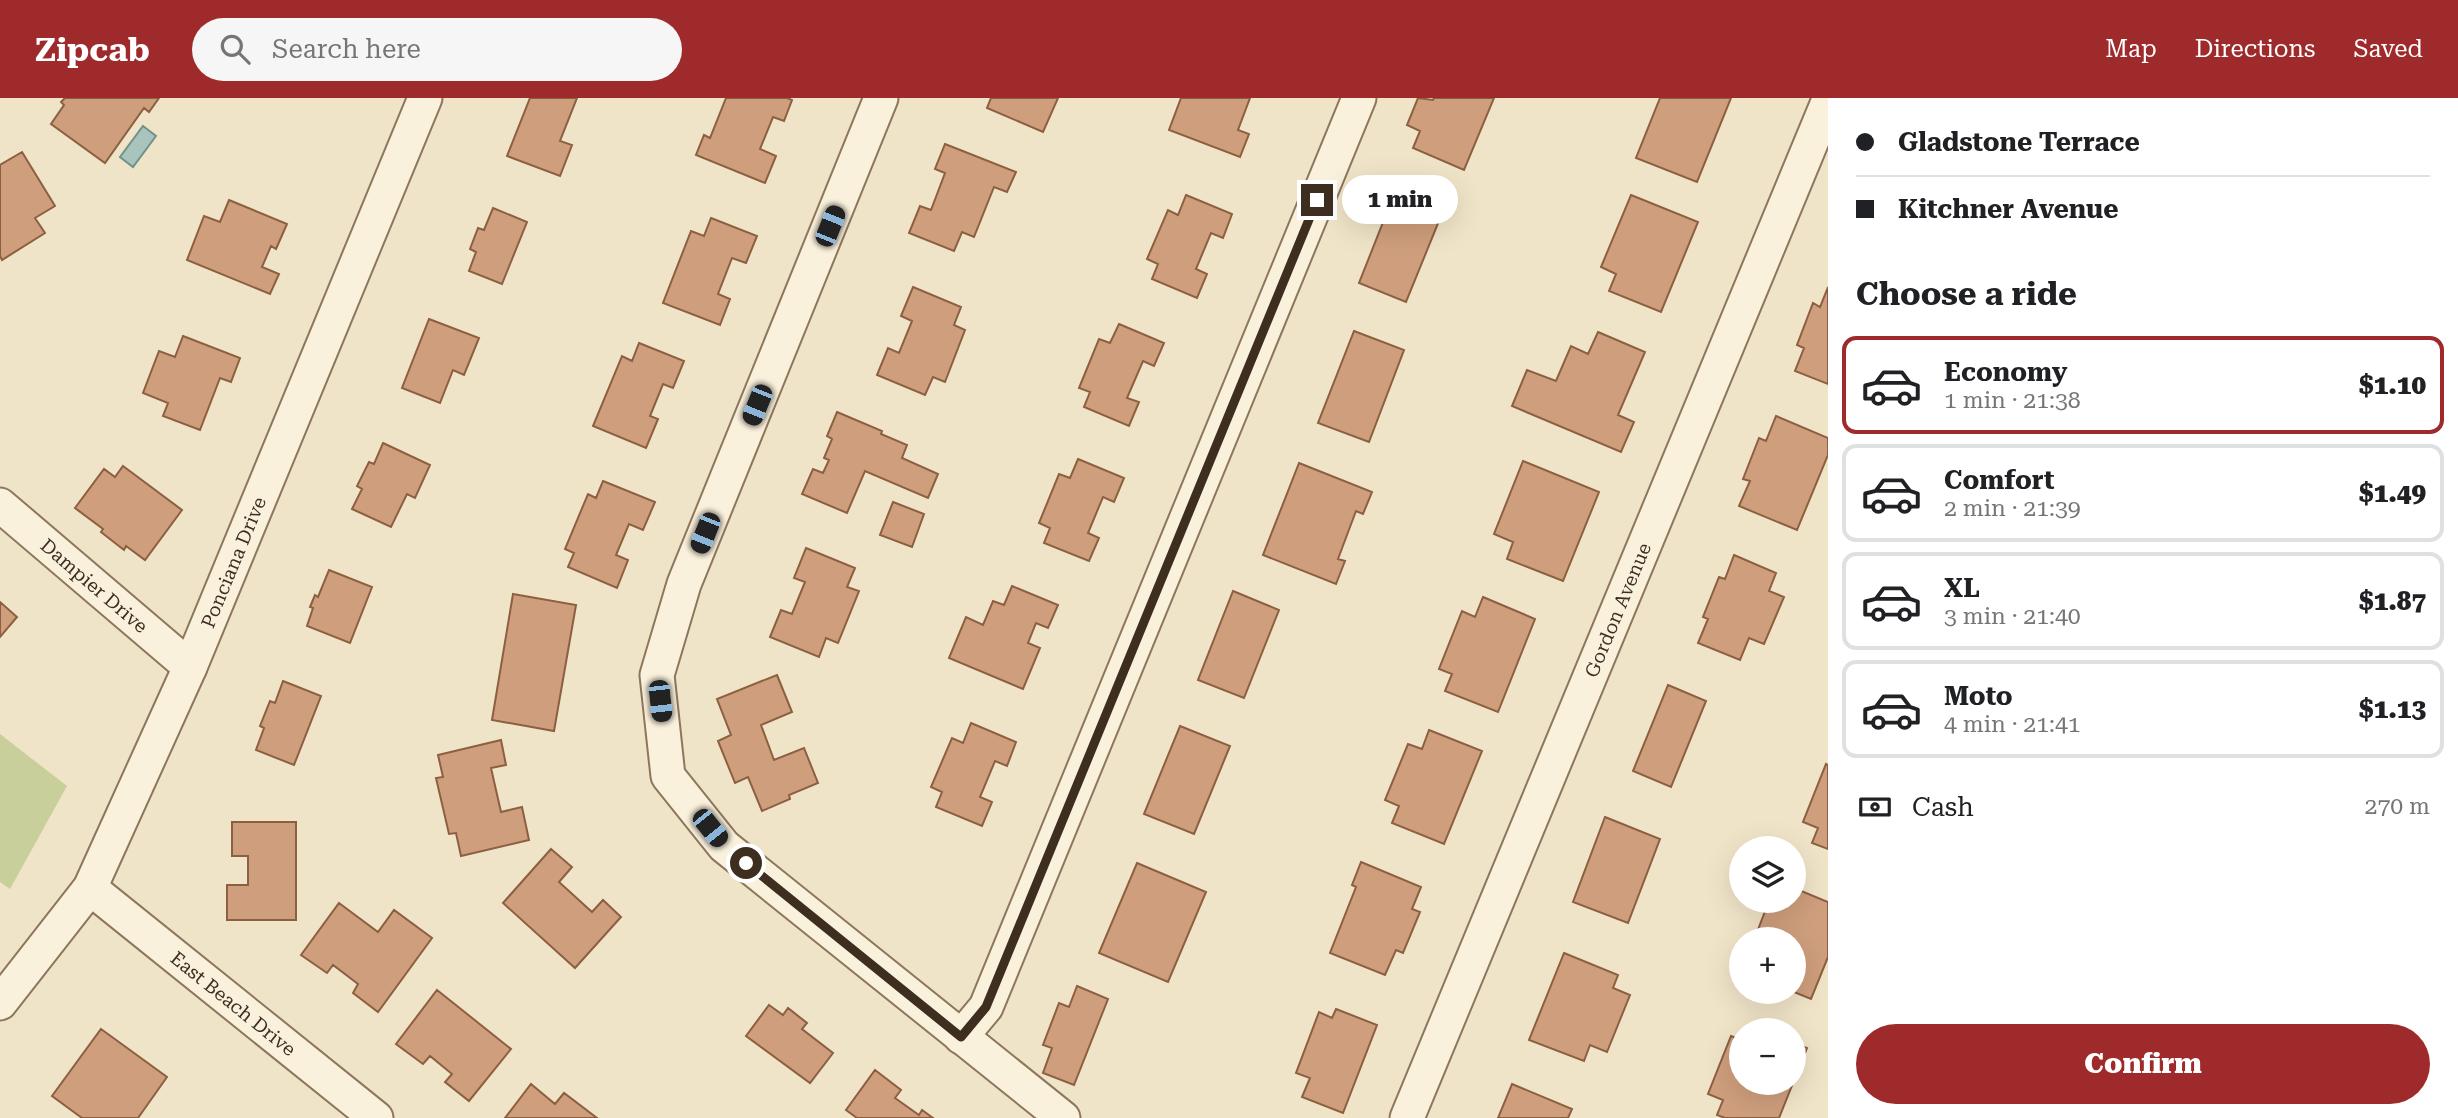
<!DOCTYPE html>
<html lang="en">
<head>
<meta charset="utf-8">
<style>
	body { margin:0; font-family:"Roboto Serif",serif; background:#f6f6f6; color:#202124; height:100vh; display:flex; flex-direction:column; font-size:26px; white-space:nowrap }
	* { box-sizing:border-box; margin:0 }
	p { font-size:23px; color:#757577 }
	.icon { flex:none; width:38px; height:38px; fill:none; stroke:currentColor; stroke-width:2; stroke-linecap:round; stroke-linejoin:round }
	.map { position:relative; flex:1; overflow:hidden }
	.side { display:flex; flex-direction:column; background:#fff; width:630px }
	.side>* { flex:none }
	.guide { display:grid; align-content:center; height:154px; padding:0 28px; background:#fff }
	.tools { position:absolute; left:1729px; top:738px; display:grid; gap:14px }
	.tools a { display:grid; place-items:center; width:77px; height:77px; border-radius:50%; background:#fff; box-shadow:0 7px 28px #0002; font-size:35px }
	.end { position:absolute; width:32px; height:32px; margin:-16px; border:9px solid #3d2e20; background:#fff; box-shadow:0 0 0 4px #fff }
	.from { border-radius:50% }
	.bubble { position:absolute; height:49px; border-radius:24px; background:#fff; box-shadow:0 7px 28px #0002; font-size:23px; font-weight:800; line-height:49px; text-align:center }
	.car { position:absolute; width:21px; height:42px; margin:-21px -10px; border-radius:9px; box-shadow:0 0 5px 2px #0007; background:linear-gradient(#222 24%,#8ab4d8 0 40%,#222 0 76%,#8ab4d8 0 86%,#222 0) }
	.guide b { display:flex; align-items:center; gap:24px; height:66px; font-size:26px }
	.guide b+b { border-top:2px solid #e0e0e0 }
	.guide i { width:18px; height:18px; background:#202124 }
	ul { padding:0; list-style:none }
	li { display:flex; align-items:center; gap:21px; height:98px; margin:0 14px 10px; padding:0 14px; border:4px solid #e0e0e0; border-radius:14px }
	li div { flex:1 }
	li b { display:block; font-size:26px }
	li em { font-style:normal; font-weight:800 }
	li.on { border-color:#9e2a2b }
	li>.icon { width:63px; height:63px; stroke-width:1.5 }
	h2 { padding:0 28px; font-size:32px; line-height:84px }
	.pay { display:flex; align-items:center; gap:18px; height:77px; padding:0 28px; font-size:26px }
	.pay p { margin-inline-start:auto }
	.button { display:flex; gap:14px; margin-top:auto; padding:14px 28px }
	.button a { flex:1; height:80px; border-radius:42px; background:#9e2a2b; color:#fff; font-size:28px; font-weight:800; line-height:80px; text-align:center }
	header { display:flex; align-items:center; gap:42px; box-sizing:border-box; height:98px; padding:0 35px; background:#9e2a2b; color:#fff }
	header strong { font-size:33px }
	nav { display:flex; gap:38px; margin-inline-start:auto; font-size:24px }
	.search { width:490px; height:63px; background:#f6f6f6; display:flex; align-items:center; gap:18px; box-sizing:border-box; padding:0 24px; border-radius:38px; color:#757577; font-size:26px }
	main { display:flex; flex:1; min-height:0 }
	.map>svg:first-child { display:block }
	.green { fill:#c9cf9b }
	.water { fill:#a9c4bc; stroke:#6f938a; stroke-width:2 }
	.building { fill:#cf9f7d; stroke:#8d5f41; stroke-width:2 }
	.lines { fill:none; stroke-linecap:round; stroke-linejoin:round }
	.street-casing { stroke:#8d765c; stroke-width:37 }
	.street { stroke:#faf1dc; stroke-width:33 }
	.route { stroke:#3d2e20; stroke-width:9 }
	.labels { text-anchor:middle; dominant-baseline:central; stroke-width:6; stroke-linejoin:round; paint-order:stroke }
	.street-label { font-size:19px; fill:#3d2e20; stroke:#f7eed8 }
</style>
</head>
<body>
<header>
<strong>Zipcab</strong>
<div class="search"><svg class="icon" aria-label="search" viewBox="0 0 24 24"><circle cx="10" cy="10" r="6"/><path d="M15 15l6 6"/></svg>Search here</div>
<nav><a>Map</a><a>Directions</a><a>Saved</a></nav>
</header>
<main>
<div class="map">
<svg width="1828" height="1020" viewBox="0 0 1828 1020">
	<rect width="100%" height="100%" fill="#f0e4c8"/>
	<path class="green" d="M0,636L67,688L10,791L0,784Z"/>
	<path class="water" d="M143,28L156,38L133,69L120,59Z"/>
	<path class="building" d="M65,0H159L149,14L144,10L105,65L51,26L64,7L61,4Z
		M530,0H577L560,43L572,47L560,78L507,58Z
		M726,0H787L792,2L784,23L773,19L760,51L776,58L765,85L696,57L704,37L710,40Z
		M991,0H1058L1043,34L987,10Z
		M1181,0H1250L1238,32L1249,36L1240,59L1169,32Z
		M1418,0L1433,2L1434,0H1494L1464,72L1413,50L1420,33L1407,27Z
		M1660,0H1731L1697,84L1636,60Z
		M945,46L1016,74L1007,94L994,89L974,139L962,134L954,153L909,135L920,108L931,112L945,75L935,71Z
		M22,54L55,108L35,120L45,135L2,162L0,158V67Z
		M1395,94L1443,113L1406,204L1359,185Z
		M1186,97L1232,116L1223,140L1211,135L1196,171L1207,176L1197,200L1152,181L1158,166L1147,161L1168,112L1178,117Z
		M1631,97L1698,124L1661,214L1609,193L1616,176L1601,169Z
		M229,102L287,126L276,151L271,148L262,169L279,176L270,196L187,162L204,118L220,124Z
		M493,110L527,124L502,186L469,173L476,154L470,151L478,130L484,132Z
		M711,120L757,138L746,165L732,160L718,196L730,201L720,227L663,205L691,133L704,138Z
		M913,189L961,209L954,227L965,232L945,284L933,279L925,297L877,277L888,250L899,255L912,223L901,218Z
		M1828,189V286L1795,273L1804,250L1797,247L1813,205L1820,209Z
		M429,221L479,240L464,277L453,272L440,305L402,290Z
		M1119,226L1164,245L1154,268L1143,263L1127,300L1139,304L1129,328L1084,309L1090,294L1079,290L1099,241L1110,245Z
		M1354,233L1404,252L1369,344L1318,325Z
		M1598,234L1645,254L1618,317L1634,324L1621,354L1512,308L1527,272L1556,283L1571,248L1588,256Z
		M183,238L240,260L231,284L220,280L200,332L163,318L168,305L143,295L159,253L175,259Z
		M639,245L684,263L673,290L663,286L650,318L658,321L646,350L593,328L622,258L632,263Z
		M837,314L882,333L881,336L907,347L902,360L938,376L928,400L865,373L847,415L802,396L813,371L823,375L829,362L824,360L832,341L827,338Z
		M1776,318L1828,340V357L1797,432L1739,408L1750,383L1743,381L1759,340L1766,343Z
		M383,345L430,367L415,400L407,396L391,429L352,411L362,391L357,388L369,364L374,366Z
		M1078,361L1124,380L1114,404L1103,399L1088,435L1099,440L1089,463L1044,445L1050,430L1039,425L1059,376L1070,380Z
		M1523,363L1599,394L1563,483L1507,461L1513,444L1494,436Z
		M1299,365L1372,394L1363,416L1356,413L1338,461L1345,463L1336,486L1263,457Z
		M123,368L182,412L145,462L126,448L124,452L101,434L103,431L75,410L104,371L115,379Z
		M603,383L655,404L643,432L629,426L616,457L628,462L617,490L568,469L574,455L565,451L588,396L596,400Z
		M893,404L924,416L912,449L880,437Z
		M806,450L855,470L847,489L859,493L838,545L826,540L819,559L770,539L781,512L792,516L805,484L794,480Z
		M1734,457L1776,475L1769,493L1784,499L1764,546L1749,540L1740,562L1698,545L1708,521L1703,519L1719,479L1725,481Z
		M329,472L372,489L350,545L307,528L313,510L310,509L315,497L318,499Z
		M1012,488L1058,507L1048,530L1036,525L1028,545L1040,550L1023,591L949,560L966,519L983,527L993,503L1004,507Z
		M1233,493L1279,512L1244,600L1198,582Z
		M513,496L576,507L554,633L492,622Z
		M1483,499L1535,521L1498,614L1445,593L1452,576L1439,571L1462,513L1475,519Z
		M0,504L17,519L0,539Z
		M777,577L792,614L761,627L774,662L804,650L818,685L789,697L790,701L762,713L748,679L735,685L718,643L731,637L717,601Z
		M283,583L321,598L294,667L256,652L264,630L260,628L270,603L275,605Z
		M1668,587L1706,603L1671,689L1633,673Z
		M971,625L1016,644L1007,668L995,663L980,699L992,704L982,728L936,709L942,694L931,689L952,640L963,645Z
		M1180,628L1230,648L1194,736L1144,716Z
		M1429,632L1482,653L1444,746L1392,725L1399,708L1385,702L1408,646L1422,651Z
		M501,642L506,667L491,670L501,714L522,709L529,742L461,758L456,735L449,736L436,680L443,679L438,657Z
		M1826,666L1828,667V751L1812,745L1818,730L1803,724Z
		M1605,719L1660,741L1628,825L1573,804Z
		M232,724H296V822H227V787H248V758H232Z
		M551,751L572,769L559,784L592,814L603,802L621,819L575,870L503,805Z
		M1361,764L1421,789L1412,811L1420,814L1403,855L1396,852L1385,877L1330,855L1356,789L1352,787Z
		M1137,765L1206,794L1168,884L1099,855Z
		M1794,790L1828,804V859L1811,901L1794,894V842H1754L1769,803L1787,806L1788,803H1794Z
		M339,805L378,834L394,812L432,840L378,914L353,895L358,886L333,867L327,875L301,857Z
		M1564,855L1618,877L1613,890L1630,897L1607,954L1590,947L1584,963L1529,942Z
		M1077,888L1108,901L1074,987L1043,975L1052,950L1043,947L1059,905L1069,909Z
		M437,892L511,951L469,1003L445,984L452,976L430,958L423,966L396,946Z
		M769,907L783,917L788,910L807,925L802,931L833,955L810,985L746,938Z
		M1336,911L1377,927L1343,1015L1302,999L1310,980L1296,975L1319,914L1332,920Z
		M101,931L167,979L138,1020H82L52,998Z
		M1731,938L1741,942V985H1793L1779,1020H1725L1717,1017L1723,1002L1708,996Z
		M1794,945L1807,950L1794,983Z
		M875,972L901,992L895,1000L919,1017L922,1012L933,1020H857L846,1012Z
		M531,986L555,1006L564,995L597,1020H505Z
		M1512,986L1572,1011L1568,1020H1498Z"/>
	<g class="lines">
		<g class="street-casing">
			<g id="street">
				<path d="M881,0L684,486L657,577L668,678L724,748L1063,1020"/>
				<path id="s1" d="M0,407L190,569"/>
				<path id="s2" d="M90,790L376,1020"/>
				<path id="s3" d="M0,905L90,790L190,569L425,0"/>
				<path d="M961,939L986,909L1359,0"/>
				<path id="s4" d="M1407,1020L1828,4"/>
			</g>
		</g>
		<use href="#street" class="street"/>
	</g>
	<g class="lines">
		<path class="route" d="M746,765L961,939L986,909L1317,102"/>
	</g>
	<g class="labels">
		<g class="street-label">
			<text stroke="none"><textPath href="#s3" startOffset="502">Ponciana Drive</textPath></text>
			<text stroke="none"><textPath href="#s1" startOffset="124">Dampier Drive</textPath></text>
			<text stroke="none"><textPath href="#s4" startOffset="550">Gordon Avenue</textPath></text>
			<text stroke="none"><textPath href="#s2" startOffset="184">East Beach Drive</textPath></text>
		</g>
	</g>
</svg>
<div class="tools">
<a><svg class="icon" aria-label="layers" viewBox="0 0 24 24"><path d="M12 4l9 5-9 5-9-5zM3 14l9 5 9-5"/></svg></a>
<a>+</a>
<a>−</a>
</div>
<i class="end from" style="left:746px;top:765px"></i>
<i class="end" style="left:1317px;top:102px"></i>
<div class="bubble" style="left:1342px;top:77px;width:116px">1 min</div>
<i class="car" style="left:830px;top:128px;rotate:22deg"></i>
<i class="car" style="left:757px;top:307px;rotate:202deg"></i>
<i class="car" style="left:705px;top:435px;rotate:202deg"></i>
<i class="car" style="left:660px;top:603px;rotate:174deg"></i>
<i class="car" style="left:710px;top:730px;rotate:141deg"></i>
</div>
<section class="side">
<div class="guide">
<b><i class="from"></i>Gladstone Terrace</b>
<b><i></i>Kitchner Avenue</b>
</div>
<h2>Choose a ride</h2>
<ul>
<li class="on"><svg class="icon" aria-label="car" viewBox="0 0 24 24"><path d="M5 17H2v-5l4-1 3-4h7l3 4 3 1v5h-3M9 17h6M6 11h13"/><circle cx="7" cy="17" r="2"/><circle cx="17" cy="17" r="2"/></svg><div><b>Economy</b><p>1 min · 21:38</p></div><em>$1.10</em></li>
<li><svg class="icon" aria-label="car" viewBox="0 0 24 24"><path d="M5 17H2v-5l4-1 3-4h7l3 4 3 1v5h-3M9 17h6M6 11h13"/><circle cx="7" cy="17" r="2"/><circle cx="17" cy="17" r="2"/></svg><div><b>Comfort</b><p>2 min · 21:39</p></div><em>$1.49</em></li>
<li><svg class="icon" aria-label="car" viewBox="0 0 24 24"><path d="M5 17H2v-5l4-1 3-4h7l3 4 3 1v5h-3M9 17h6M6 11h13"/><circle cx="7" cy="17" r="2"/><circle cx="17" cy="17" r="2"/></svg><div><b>XL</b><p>3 min · 21:40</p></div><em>$1.87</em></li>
<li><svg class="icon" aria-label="car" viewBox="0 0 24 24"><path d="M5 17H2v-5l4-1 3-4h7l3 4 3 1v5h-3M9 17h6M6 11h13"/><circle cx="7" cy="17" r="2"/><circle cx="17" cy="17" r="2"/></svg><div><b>Moto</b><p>4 min · 21:41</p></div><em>$1.13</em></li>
</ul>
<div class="pay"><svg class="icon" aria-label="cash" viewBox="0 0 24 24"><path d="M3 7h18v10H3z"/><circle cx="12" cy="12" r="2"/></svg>Cash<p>270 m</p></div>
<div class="button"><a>Confirm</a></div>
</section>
</main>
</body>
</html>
